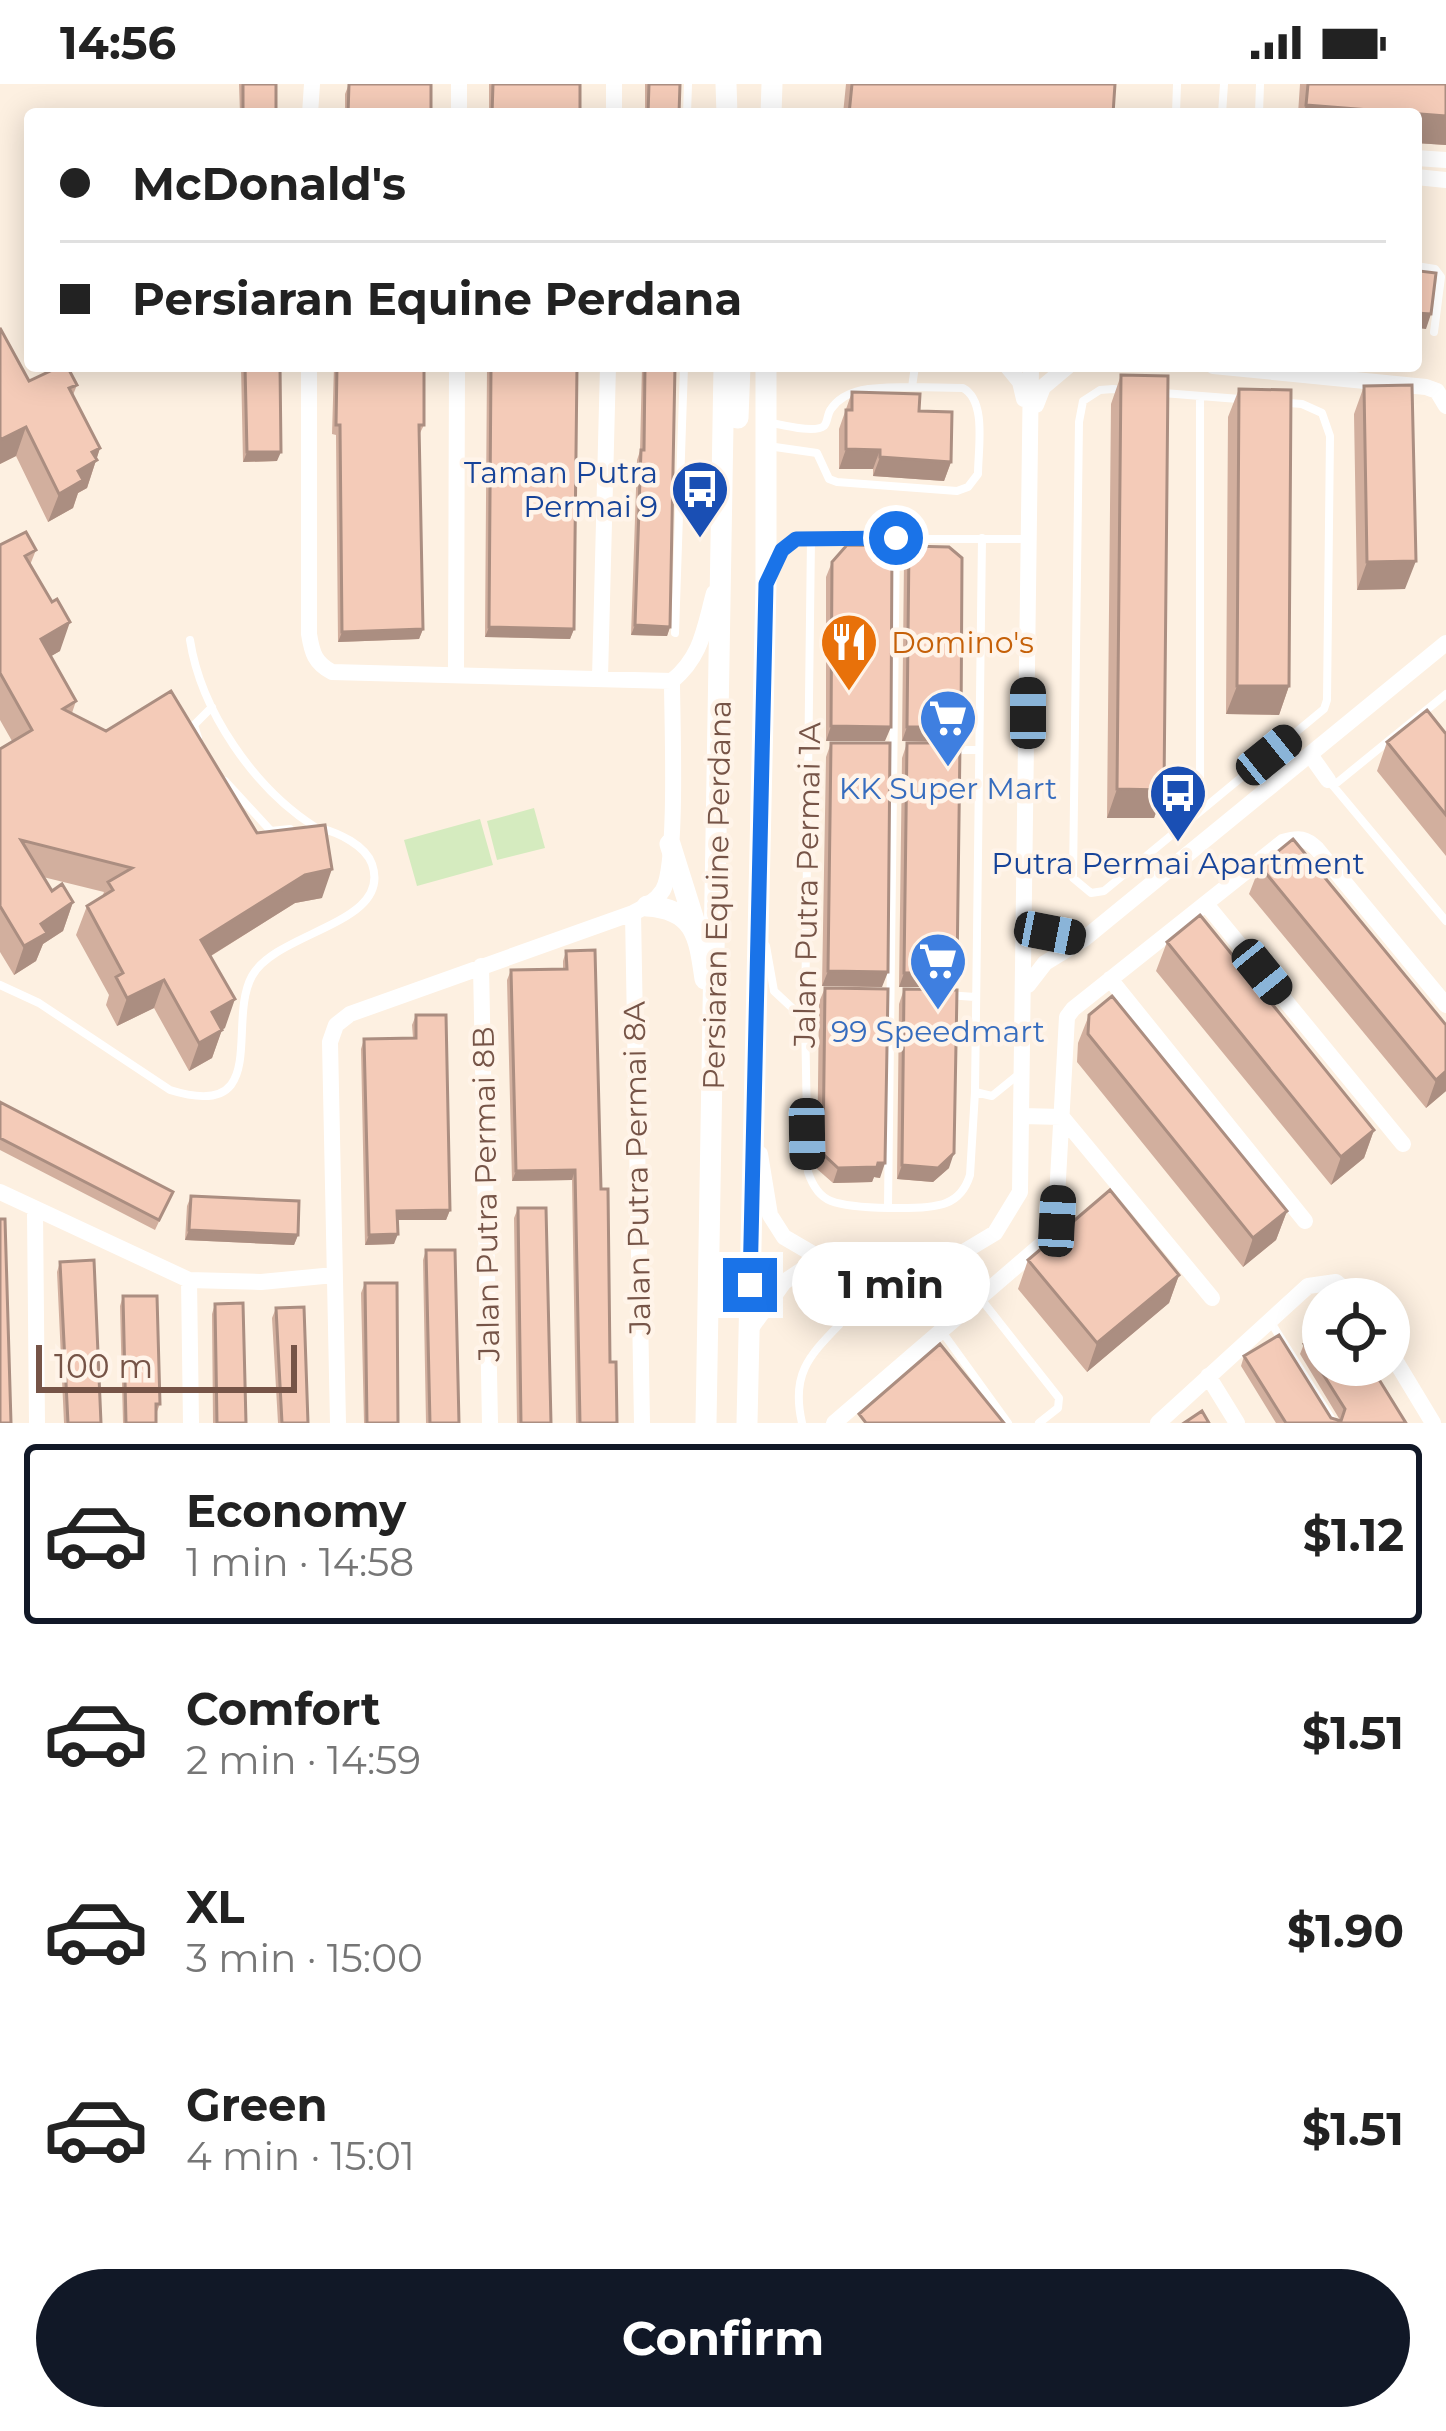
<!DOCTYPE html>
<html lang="en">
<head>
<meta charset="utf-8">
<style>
	body { margin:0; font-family:Montserrat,sans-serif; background:#f6f6f6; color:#222; height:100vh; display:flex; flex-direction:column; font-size:45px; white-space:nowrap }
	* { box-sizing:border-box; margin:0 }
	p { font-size:39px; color:#767676 }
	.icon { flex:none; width:66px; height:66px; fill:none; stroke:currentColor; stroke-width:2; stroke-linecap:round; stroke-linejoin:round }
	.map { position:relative; height:1339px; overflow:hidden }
	.sheet { display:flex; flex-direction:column; background:#fff; flex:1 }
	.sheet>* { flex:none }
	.top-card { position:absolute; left:24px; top:24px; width:1398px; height:264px; border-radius:12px; box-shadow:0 6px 30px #0003; display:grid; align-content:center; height:264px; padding:0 36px; background:#fff }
	.fabs { position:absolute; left:1302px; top:1194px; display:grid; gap:24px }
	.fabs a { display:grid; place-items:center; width:108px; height:108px; border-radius:50%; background:#fff; box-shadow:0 6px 30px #0003; font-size:60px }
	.scale { position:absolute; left:36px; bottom:30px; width:261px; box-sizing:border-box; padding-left:12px; border:6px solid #765447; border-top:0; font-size:33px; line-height:42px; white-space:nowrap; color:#765447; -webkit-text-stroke:9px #fff4e9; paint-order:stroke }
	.end { position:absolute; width:54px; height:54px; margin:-27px; border:15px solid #1a73e8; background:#fff; box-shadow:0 0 0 6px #fff }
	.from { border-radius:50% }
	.bubble { position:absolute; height:84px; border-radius:42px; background:#fff; box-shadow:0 6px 30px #0003; font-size:39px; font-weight:700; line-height:84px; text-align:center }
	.car { position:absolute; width:36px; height:72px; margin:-36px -18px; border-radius:15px; box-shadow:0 0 9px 3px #0007; background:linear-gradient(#222 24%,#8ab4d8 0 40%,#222 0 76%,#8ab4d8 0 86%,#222 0) }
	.top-card b { display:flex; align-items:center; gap:42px; height:114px; font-size:45px }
	.top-card b+b { border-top:3px solid #e0e0e0 }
	.top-card i { width:30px; height:30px; background:#222 }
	ul { padding:21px 0 0; list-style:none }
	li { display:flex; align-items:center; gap:36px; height:180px; margin:0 24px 18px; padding:0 12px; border:6px solid transparent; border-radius:12px }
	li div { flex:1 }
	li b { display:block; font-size:45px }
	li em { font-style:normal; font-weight:700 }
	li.selected { border-color:#111827 }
	li>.icon { width:108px; height:108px; stroke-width:1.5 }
	.action { display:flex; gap:24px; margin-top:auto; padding:24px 36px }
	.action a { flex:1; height:138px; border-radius:72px; background:#111827; color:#fff; font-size:48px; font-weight:700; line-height:138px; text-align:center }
	.status { display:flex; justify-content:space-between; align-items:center; height:84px; padding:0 60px; background:#fff; direction:ltr }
	.status svg { height:33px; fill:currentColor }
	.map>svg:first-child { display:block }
	.green { fill:#d5ebbf }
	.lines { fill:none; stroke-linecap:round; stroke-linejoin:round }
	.service { stroke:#fff; stroke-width:8 }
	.minor { stroke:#fff; stroke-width:16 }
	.tertiary { stroke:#fff; stroke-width:21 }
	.wall { fill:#d2af9e }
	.shaded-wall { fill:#ab8e81 }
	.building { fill:#f4cbb8; stroke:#ab8e81; stroke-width:3 }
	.route { stroke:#1a73e8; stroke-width:15 }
	.labels { text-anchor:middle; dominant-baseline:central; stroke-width:9; stroke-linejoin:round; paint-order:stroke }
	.transit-label { font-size:30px; fill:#164399; stroke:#fff4e9; text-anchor:end }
	.food-label { font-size:30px; fill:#c56008; stroke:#fff4e9; text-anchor:start }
	.shop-label { font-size:30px; fill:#366cbe; stroke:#fff4e9 }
	.street-label { font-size:30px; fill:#765447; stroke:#fff4e9 }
</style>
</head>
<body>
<div class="status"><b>14:56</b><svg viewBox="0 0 49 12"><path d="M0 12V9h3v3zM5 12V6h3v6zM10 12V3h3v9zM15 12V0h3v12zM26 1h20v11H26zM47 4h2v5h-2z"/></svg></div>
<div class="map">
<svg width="1446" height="1339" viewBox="0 0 1446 1339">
	<rect width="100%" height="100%" fill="#fdf0e1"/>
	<path class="green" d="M534,724L545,764L497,776L487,737Z
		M480,735L493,781L417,802L404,756Z"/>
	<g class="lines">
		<path class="service" d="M687,30L688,0
			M1176,30L1177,0
			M1222,30L1224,0
			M1259,30L1260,0
			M1416,182L1435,185L1441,193L1434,248
			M1113,305L1302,320L1322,329L1330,352L1327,616L1324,625L1104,807L1091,809L1073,794L1079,338L1083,317L1100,306Z
			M767,338C779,340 814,350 824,342C828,338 827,330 831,325C848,300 886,304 912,303
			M768,362L817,369L829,395L837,398L957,407L968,403L978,390C978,365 987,317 963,304L912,303L915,282
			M811,454L805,936L808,1088C812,1100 818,1112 831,1117C851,1125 926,1127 946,1119C959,1114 966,1104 970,1091L975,1008L982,454
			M774,482L788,459L796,455H1027
			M675,549L684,282
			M190,556C201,627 254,704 315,743H311
			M198,654L194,641L212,623
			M950,666H979
			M225,697L271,747L290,745
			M1329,697L1446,837
			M1333,702L1446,610
			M1200,727V314
			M766,862L774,907L804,935
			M0,901L39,919L170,1006C272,1038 226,939 252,892C277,847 393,840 372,780C365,761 339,749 320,744
			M947,911L975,913
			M975,1008L992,1012L1019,990
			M888,1122L896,454
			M981,1215L1059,1314L1058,1324L1039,1339
			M1270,1237L1334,1339
			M943,1249L1008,1339
			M802,1339C791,1291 808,1273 839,1241"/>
		<path class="minor" d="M310,30L312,0
			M459,30V0
			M614,30V0
			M1416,74L1446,76
			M1416,93L1446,96
			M309,282V550C312,569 315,579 332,588L672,597
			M1007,282L1020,298L1024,315
			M1213,282L1426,303L1437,307L1446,322
			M1036,321L1043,303L1068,282
			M456,589L457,282
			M600,594L608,282
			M672,597C702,572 704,545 714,509
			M1311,672L1328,696
			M1206,820L1403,1060
			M633,829L642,1339
			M1026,846L1083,855
			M481,882L490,1339
			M1110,895L1305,1137
			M1028,901L1045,879L1084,855L1446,559
			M1022,1032L1062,1033L1212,1214
			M760,1070L770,1131L784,1153L820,1174L950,1176L995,1149L1020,1108L1031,282
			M0,1108L189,1196L261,1198L334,1191
			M35,1127L37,1339
			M189,1196L191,1339
			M751,1244L784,1198L820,1174
			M1389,1266L1433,1339
			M1208,1292L1237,1339
			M338,1339L330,958L336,941L350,930L633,829C645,823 656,817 663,806C678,779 672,636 672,597
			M834,1339L1055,1149L1067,933L1073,925L1283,758C1299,753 1306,754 1317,765L1446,921
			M1158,1339L1308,1202L1336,1198L1357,1215"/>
		<path class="tertiary" d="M726,0L727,30
			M771,30L772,0
			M738,334L740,282
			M670,760L697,846
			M647,822C696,825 699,853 705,895
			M706,1339L724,282
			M747,1339L766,500V282"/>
	</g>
	<path class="wall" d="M239,0H276V30H240Z
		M349,0H431V30H345V10Z
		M489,0H580V30H489Z
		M645,0H680L679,30H645Z
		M846,0H1115L1113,30H843Z
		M1300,0H1446V61L1416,59V30H1298Z
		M0,244L29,297L77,301L73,311L100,364L87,404L78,409L73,424L48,438L16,372L0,380Z
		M241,282H280L277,377L243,378Z
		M334,282H424V341L419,351L423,545L419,555L338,558L336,351L332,350Z
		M487,282H577L574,545L570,555L485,553Z
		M642,282H675L670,543L667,552L631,551L637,376L640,367Z
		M1121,291L1164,706L1154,734H1107L1111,320Z
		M1364,302L1405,505L1357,506L1354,330Z
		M1239,305L1289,602L1279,631L1226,630L1228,333Z
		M852,308L919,327L951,378L944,397L873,392V385H839V345Z
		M0,461L36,466L30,481L60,567L51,572L76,617L72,629L257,749L322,814L295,819L211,872L225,944L222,945L212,974L189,987L154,924L117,942L106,921L109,911L76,851L87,822L102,813L104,808L43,793L52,807L73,818L63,847L43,860L36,877L14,891L0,868V665L12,657L0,636Z
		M909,462L956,658L902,657L904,477Z
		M832,478L885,657H826V493Z
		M1446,650V772L1377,687L1387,658Z
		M831,659L882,903L822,902L826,673Z
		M907,659L951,903H899L902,674Z
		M1260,782L1446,1007L1426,1024L1249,810Z
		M1167,858L1374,1046L1364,1074L1331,1101L1156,887Z
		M566,867L601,1105L610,1278L617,1339H576L572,1096L512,1097L507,896L511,886L563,885V877Z
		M825,904L880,1094L874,1093L872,1098L833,1099L817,1085L819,918Z
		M904,905L949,1084L933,1098L897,1095L899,920Z
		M416,931L450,1126L446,1136H398L394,1160L365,1161L361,965L364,955L413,954L412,941Z
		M1089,931L1287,1127L1276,1156L1243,1183L1077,978L1078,959Z
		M0,1018L173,1108L155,1146L0,1066Z
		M191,1112L298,1151L294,1161L185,1156L187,1122Z
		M518,1124L551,1339H517L514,1134Z
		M426,1166L459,1339H426L423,1176Z
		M1028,1176L1179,1191L1169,1219L1087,1288L1018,1205Z
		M60,1178L101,1339H64L57,1188Z
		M365,1199L398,1339H364L361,1209Z
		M123,1212L160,1320L156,1330V1339H123L120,1222Z
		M215,1220L246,1339H213L212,1230Z
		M276,1224L308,1339H278L272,1234Z
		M1304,1260L1406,1339H1276L1241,1282L1244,1272L1331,1334L1340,1336L1300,1270Z"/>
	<path class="shaded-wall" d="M1306,21L1446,32V61L1416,59V30H1303Z
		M1416,229L1431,230L1426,245L1416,244Z
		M26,343L16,372L0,380V356Z
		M100,364L87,404L78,409L73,424L48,438L59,410L92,368Z
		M846,365L880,366L873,385H839Z
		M247,368H281L277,377L243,378Z
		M880,373L951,378L944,397L873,392Z
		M1416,477L1405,505L1357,506L1367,478Z
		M70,538L60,567L31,584L41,555Z
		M635,541L670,543L667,552L631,551Z
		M489,543L574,545L570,555L485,553Z
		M423,545L419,555L338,558L342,548Z
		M1237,602H1289L1279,631L1226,630Z
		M831,642L891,643L885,657H826Z
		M907,643H961L956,658L902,657Z
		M1117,705L1164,706L1154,734H1107Z
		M332,785L322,814L295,819L191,884L201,856L305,791Z
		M73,818L63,847L43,860L36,877L14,891L24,862L41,840Z
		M828,887L888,888L882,903L822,902Z
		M957,888L951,903H899L904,889Z
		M164,896L154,924L117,942L127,914Z
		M235,915L225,944L202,957L212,928Z
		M222,946L212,974L189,987L199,959Z
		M1446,987V1007L1426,1024L1436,996Z
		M1374,1046L1364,1074L1331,1101L1341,1073Z
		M954,1069L949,1084L933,1098L897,1095L902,1081Z
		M878,1079H885L880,1094L874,1093L872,1098L833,1099L838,1084Z
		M575,1086L572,1096L512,1097L516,1087Z
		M450,1126L446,1136H394L397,1127Z
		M1287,1127L1276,1156L1243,1183L1253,1154Z
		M189,1146L298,1151L294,1161L185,1156Z
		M398,1150L394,1160L365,1161L369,1151Z
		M1179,1191L1169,1219L1087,1288L1097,1259Z"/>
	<path class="building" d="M243,0H276V30H243Z
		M349,0H431V30H348Z
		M493,0H580V30H492Z
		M649,0H680L679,30H648Z
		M852,0H1115L1113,30H849Z
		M1308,0H1446V32L1306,21Z
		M1416,176H1420L1419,187L1436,189L1431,230L1416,229Z
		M0,244L29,297L61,282H67L77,301L69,304L100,364L92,368L97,376L78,387L83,396L59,410L26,343L0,356Z
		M245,282H280L281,368H247Z
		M337,282H424V341H419L423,545L342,548L340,341H336Z
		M491,282H577L574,545L489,543Z
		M645,282H675L670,543L635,541L641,366H644Z
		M1121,291L1168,292L1164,706L1117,705Z
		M1412,301L1416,477L1367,478L1364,302Z
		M1239,305L1291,306L1289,602H1237Z
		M852,308L920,310L919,327L952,328L951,378L880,373V366L846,365V326H852Z
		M26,448L36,466L25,472L52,518L57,515L70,538L41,555L76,617L63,625L106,647L171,607L257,749L325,741L332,785L305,791L201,856L235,915L212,928L222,946L199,959L164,896L127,914L116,893L123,889L87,822L113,806L108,798L132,784L21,756L52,807L62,800L73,818L41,840L47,849L24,862L0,822V665L32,646L0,589V461Z
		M847,461L892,462L891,643L831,642L832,478Z
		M909,462L949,463L962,474L961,643H907Z
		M1427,626L1446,650V731L1387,658Z
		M831,659H890L888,888L828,887Z
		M907,659H960L957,888L904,889Z
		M1293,755L1446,941V987L1436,996L1260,782Z
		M1200,831L1374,1046L1341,1073L1167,858Z
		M595,866L601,1105H608L610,1278H616L617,1339H580L575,1086L516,1087L511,886L567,885L566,867Z
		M825,904L888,905L885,1079H878L877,1083L838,1084L823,1070Z
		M904,905L957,906L954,1069L938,1084L902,1081Z
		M1112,912L1287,1127L1253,1154L1088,950L1089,931Z
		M416,931H446L450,1126L397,1127L398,1150L369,1151L364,955L416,954Z
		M0,1018L173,1108L159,1136L0,1054Z
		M1110,1106L1179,1191L1097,1259L1028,1176Z
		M191,1112L299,1117L298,1151L189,1146Z
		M518,1124H546L551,1339H521Z
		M0,1135H5L11,1339H0Z
		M426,1166H455L459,1339H430Z
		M94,1176L101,1339H68L60,1178Z
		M365,1199H397L398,1339H367Z
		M123,1212H157L160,1320H156V1339H126Z
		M243,1219L246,1339H217L215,1220Z
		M304,1223L308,1339H282L276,1224Z
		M1323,1248V1281H1370L1406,1339H1286L1244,1272L1279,1251L1331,1334L1341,1337L1345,1325L1304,1260Z
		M940,1260L1004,1339H866L859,1330Z
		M1202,1327L1209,1339H1184Z"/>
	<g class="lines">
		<path class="route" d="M750,1201L766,500L782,466L796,455L896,454"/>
	</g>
	<defs>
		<g id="bus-pin" transform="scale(3)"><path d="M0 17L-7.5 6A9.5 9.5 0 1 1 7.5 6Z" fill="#1a4fb4" stroke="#fff4e9"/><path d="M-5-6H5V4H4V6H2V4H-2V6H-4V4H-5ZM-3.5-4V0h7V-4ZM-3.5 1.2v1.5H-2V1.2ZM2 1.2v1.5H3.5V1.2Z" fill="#fff"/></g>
		<g id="restaurant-pin" transform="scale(3)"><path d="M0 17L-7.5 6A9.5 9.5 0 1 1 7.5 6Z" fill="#e8710a" stroke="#fff4e9"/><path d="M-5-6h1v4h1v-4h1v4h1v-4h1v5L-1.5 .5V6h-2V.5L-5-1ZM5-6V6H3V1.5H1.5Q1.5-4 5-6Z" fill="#fff"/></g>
		<g id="supermarket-pin" transform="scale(3)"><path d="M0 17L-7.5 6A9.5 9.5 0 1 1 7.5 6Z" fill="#3f7fe0" stroke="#fff4e9"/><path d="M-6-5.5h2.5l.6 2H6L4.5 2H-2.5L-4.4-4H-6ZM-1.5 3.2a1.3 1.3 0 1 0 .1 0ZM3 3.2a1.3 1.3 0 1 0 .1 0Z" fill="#fff"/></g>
	</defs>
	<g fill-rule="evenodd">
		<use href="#bus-pin" x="700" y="405"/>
		<use href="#restaurant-pin" x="849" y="558"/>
		<use href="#supermarket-pin" x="948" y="634"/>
		<use href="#bus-pin" x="1178" y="709"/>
		<use href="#supermarket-pin" x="938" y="877"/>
	</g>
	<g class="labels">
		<g class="transit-label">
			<text x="658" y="388">Taman Putra<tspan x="658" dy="34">Permai 9</tspan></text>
			<text x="1178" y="779" text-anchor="middle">Putra Permai Apartment</text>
		</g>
		<g class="food-label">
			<text x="891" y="558">Domino's</text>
		</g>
		<g class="shop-label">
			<text x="948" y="704">KK Super Mart</text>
			<text x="938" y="947">99 Speedmart</text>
		</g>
		<g class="street-label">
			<text transform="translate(807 801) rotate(-89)">Jalan Putra Permai 1A</text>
			<text transform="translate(717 811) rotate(-89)">Persiaran Equine Perdana</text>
			<text transform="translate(637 1084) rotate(-91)">Jalan Putra Permai 8A</text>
			<text transform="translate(486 1110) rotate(-91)">Jalan Putra Permai 8B</text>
		</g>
	</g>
</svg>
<div class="fabs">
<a><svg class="icon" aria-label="locate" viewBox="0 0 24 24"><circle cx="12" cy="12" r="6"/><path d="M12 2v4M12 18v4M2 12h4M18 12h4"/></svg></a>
</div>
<div class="scale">100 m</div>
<i class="end from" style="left:896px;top:454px"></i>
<i class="end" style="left:750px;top:1201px"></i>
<div class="bubble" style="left:792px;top:1158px;width:198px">1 min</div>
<i class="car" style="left:1028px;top:629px;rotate:0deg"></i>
<i class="car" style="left:1269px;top:671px;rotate:51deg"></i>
<i class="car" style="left:1050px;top:849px;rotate:101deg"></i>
<i class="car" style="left:1262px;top:888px;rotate:141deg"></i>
<i class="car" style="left:807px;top:1050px;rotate:179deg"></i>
<i class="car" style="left:1057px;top:1137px;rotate:3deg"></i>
<div class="top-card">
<b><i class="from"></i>McDonald's</b>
<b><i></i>Persiaran Equine Perdana</b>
</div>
</div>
<section class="sheet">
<ul>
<li class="selected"><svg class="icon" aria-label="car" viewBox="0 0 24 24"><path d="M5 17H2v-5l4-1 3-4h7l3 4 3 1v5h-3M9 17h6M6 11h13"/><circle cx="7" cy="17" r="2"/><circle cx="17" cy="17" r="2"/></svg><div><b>Economy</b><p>1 min · 14:58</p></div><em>$1.12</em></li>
<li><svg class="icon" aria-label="car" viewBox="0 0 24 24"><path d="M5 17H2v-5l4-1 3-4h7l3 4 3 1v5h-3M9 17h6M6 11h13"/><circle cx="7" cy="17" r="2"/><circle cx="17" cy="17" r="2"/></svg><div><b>Comfort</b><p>2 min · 14:59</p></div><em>$1.51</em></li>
<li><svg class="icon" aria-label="car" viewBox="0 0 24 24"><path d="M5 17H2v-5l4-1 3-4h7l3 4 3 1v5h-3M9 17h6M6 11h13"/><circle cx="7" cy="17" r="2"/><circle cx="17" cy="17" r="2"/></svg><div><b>XL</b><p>3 min · 15:00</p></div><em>$1.90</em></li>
<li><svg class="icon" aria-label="car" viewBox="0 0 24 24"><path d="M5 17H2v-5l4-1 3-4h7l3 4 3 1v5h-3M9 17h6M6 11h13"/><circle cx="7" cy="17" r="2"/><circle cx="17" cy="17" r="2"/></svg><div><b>Green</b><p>4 min · 15:01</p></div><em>$1.51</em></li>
</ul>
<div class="action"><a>Confirm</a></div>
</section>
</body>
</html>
